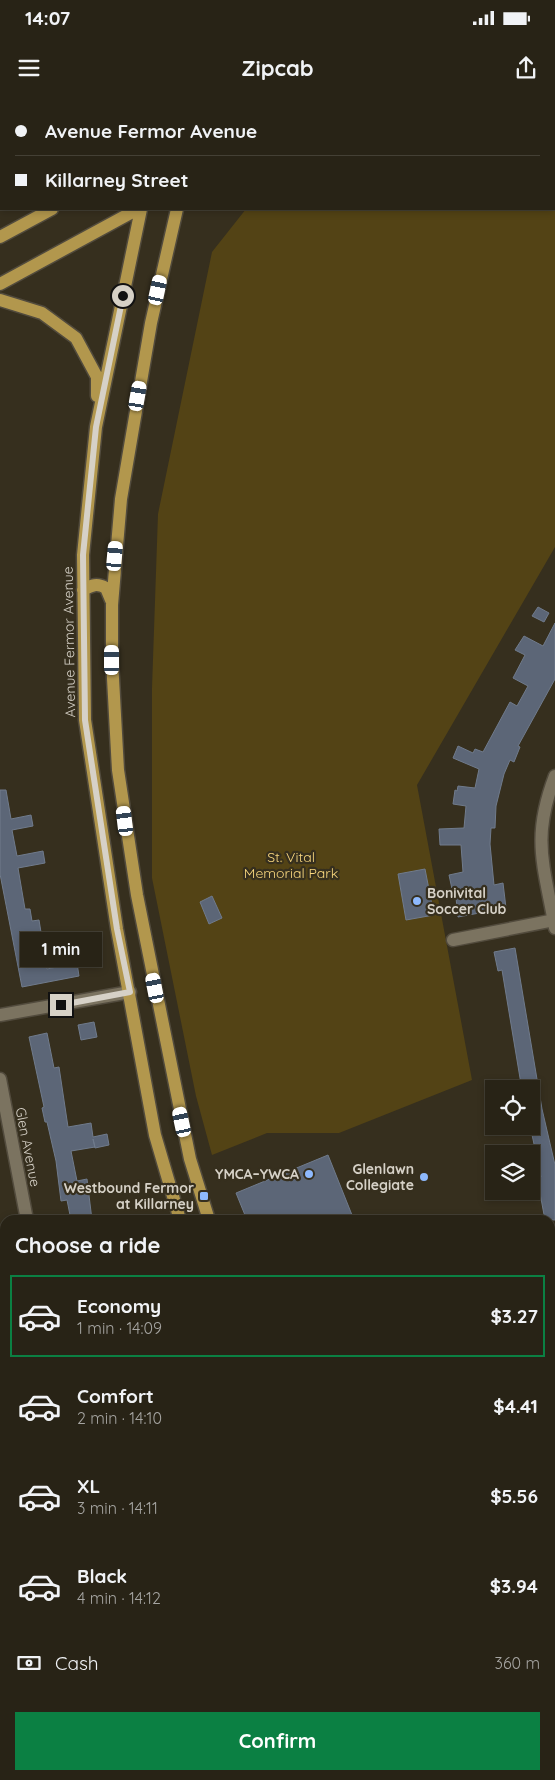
<!DOCTYPE html>
<html lang="en">
<head>
<meta charset="utf-8">
<style>
	body { margin:0; font-family:Quicksand,sans-serif; background:#342f23; color:#f1f3f6; height:100vh; display:flex; flex-direction:column; font-size:19px; white-space:nowrap }
	* { box-sizing:border-box; margin:0 }
	p { font-size:16px; color:#a5a4a1 }
	.icon { flex:none; width:28px; height:28px; fill:none; stroke:currentColor; stroke-width:2; stroke-linecap:round; stroke-linejoin:round }
	.map { position:relative; flex:1; overflow:hidden }
	.panel { position:absolute; left:0px; top:1115px; width:555px; height:565px; display:flex; flex-direction:column; background:#282316; border-radius:15px 15px 0 0; box-shadow:0 2px 8px #0003,0 0 0 1px #444035 }
	.panel>* { flex:none }
	.hud { position:absolute; left:0px; top:0px; width:555px; height:110px; box-shadow:0 2px 8px #0003,0 0 0 1px #444035; display:grid; align-content:center; height:110px; padding:0 15px; background:#282316 }
	.tools { position:absolute; left:485px; top:980px; display:grid; gap:10px }
	.tools a { display:grid; place-items:center; width:55px; height:55px; border-radius:0px; background:#282316; box-shadow:0 2px 8px #0003,0 0 0 1px #444035; font-size:25px }
	.end { position:absolute; width:22px; height:22px; margin:-11px; border:6px solid #d6d1c7; background:#111; box-shadow:0 0 0 2px #111 }
	.from { border-radius:50% }
	.bubble { position:absolute; height:35px; border-radius:0px; background:#282316; box-shadow:0 2px 8px #0003,0 0 0 1px #444035; font-size:16px; font-weight:800; line-height:35px; text-align:center }
	.car { position:absolute; width:15px; height:30px; margin:-15px -8px; border-radius:6px; box-shadow:0 0 4px 1px #0007; background:linear-gradient(#fff 24%,#345 0 40%,#fff 0 76%,#345 0 86%,#fff 0) }
	.hud b { display:flex; align-items:center; gap:18px; height:48px; font-size:19px }
	.hud b+b { border-top:1px solid #444035 }
	.hud i { width:12px; height:12px; background:#f1f3f6 }
	ul { padding:0; list-style:none }
	li { display:flex; align-items:center; gap:15px; height:82px; margin:0 10px 8px; padding:0 5px; border:2px solid transparent; border-radius:0px }
	li div { flex:1 }
	li b { display:block; font-size:19px }
	li em { font-style:normal; font-weight:800 }
	li.active { border-color:#0b8043 }
	li>.icon { width:45px; height:45px; stroke-width:1.5 }
	h2 { padding:0 15px; font-size:22px; line-height:60px }
	.pay { display:flex; align-items:center; gap:12px; height:55px; padding:0 15px; font-size:19px }
	.pay p { margin-inline-start:auto }
	.primary-button { display:flex; gap:10px; margin-top:auto; padding:10px 15px }
	.primary-button a { flex:1; height:58px; border-radius:0px; background:#0b8043; color:#fff; font-size:20px; font-weight:800; line-height:58px; text-align:center }
	.status { display:flex; justify-content:space-between; align-items:center; height:35px; padding:0 25px; background:#282316; direction:ltr }
	.status svg { height:14px; fill:currentColor }
	header { display:flex; justify-content:space-between; align-items:center; height:65px; padding:0 15px; background:#282316; font-size:22px; font-weight:800 }
	.map>svg:first-child { display:block }
	.green { fill:#534315 }
	.building { fill:#5c6677; stroke:#707b8c }
	.lines { fill:none; stroke-linecap:round; stroke-linejoin:round }
	.minor-casing { stroke:#524b3d; stroke-width:15 }
	.major-casing { stroke:#524b3d; stroke-width:15 }
	.minor { stroke:#7b7360; stroke-width:12 }
	.major { stroke:#b2974d; stroke-width:12 }
	.route { stroke:#d6d1c7; stroke-width:6 }
	.poi-dot { fill:#8eb9fd; stroke:#362f1e; stroke-width:2 }
	.labels { text-anchor:middle; dominant-baseline:central; stroke-width:4.5; stroke-linejoin:round; paint-order:stroke }
	.street-label { font-size:14px; fill:#d6d1c7; stroke:#362f1e }
	.park-label { font-size:14px; fill:#f9d77e; stroke:#362f1e }
	.poi-label { font-size:14px; font-weight:bold; fill:#d6d1c7; stroke:#362f1e; text-anchor:end }
</style>
</head>
<body>
<div class="status"><b>14:07</b><svg viewBox="0 0 49 12"><path d="M0 12V9h3v3zM5 12V6h3v6zM10 12V3h3v9zM15 12V0h3v12zM26 1h20v11H26zM47 4h2v5h-2z"/></svg></div>
<header><svg class="icon" aria-label="menu" viewBox="0 0 24 24"><path d="M4 6h16M4 12h16M4 18h16"/></svg>Zipcab<svg class="icon" aria-label="share" viewBox="0 0 24 24"><path d="M12 15V3M7 8l5-5 5 5M5 13v7h14v-7"/></svg></header>
<div class="map">
<svg width="555" height="1680" viewBox="0 0 555 1680">
	<rect width="100%" height="100%" fill="#362f1e"/>
	<path class="green" d="M0,0H155L1,1L0,93Z
		M399,0H555V447L417,685L472,980L339,1033H267L212,1055L196,996L152,778V588L158,414L212,152L246,109H554V1H397Z
		M0,1621L5,1627V1640L0,1645Z"/>
	<path class="building" d="M538,507L549,513L544,522L532,516Z
		M555,523V579L518,646L520,647L514,662L510,660L504,674L496,706L495,728H491L490,744L494,785L503,783L506,808L458,817L455,788L452,789L449,775L463,772L461,745H440L439,729L464,728L466,706L453,704L455,690L457,691L458,686L475,688L479,669L453,658L458,646L473,653L475,649L483,652L510,602L517,606L528,586L513,578L525,555L515,550L524,536L543,546Z
		M0,690H6L11,719L31,715L33,726L12,730L17,756L43,751L45,763L18,768L25,809H30L32,821L39,820L47,869L77,863L79,876L22,887L0,774Z
		M425,769L434,815L406,820L398,774Z
		M212,796L222,818L209,824L200,802Z
		M515,848L542,1009L555,1065V1120H545L537,1077H541L531,1030V982L521,984L502,870L498,871L494,852Z
		M94,922L97,937L81,940L78,925Z
		M47,933L54,968L59,967L68,1027L91,1023L93,1037L107,1034L109,1045L95,1048L93,1039L95,1047L71,1051L77,1081L87,1079L92,1120H71L67,1100L61,1101L56,1061L47,1022H45L42,1008L44,1007L29,937Z
		M328,1055L354,1120H247L236,1093Z"/>
	<g class="lines">
		<g class="minor-casing">
			<path id="minor" d="M555,676C531,739 544,765 555,828
				M453,840L555,820
				M0,915L130,892
				M0,979L27,1120
				M0,1615L5,1618
				M0,1654L5,1653
				M537,1675L538,1680"/>
		</g>
		<g class="major-casing">
			<path id="major" d="M232,1L234,0
				M317,1L319,0
				M141,109L96,327L83,455L85,620L117,829L155,1035L180,1120
				M177,109L151,223L121,399L112,505V560L118,670L137,795L190,1059L209,1120
				M0,137L52,109
				M0,184L138,109
				M0,200L42,213L76,238L97,277V296
				M83,490C92,485 97,483 106,488L111,500
				M0,1388L5,1390
				M0,1409L5,1411
				M550,1596L555,1597
				M550,1619L555,1620
				M303,1675L304,1680
				M332,1675L333,1680"/>
		</g>
		<use href="#minor" class="minor"/>
		<use href="#major" class="major"/>
	</g>
	<g class="lines">
		<path class="route" d="M61,905L130,892L117,829L85,620L83,455L96,327L123,196"/>
	</g>
	<g class="poi-dot">
		<circle cx="417" cy="801" r="5"/>
		<circle cx="309" cy="1074" r="5"/>
		<circle cx="424" cy="1077" r="5"/>
		<rect x="199" y="1091" width="10" height="10" rx="2.5"/>
	</g>
	<g class="labels">
		<g class="street-label">
			<text transform="translate(69 542) rotate(-91)">Avenue Fermor Avenue</text>
			<text transform="translate(28 1047) rotate(79)">Glen Avenue</text>
		</g>
		<g class="park-label">
			<text x="291" y="757">St. Vital<tspan x="291" dy="16">Memorial Park</tspan></text>
		</g>
		<g class="poi-label">
			<text x="427" y="793" text-anchor="start">Bonivital<tspan x="427" dy="16">Soccer Club</tspan></text>
			<text x="414" y="1069">Glenlawn<tspan x="414" dy="16">Collegiate</tspan></text>
			<text x="299" y="1074">YMCA–YWCA</text>
			<text x="194" y="1088">Westbound Fermor<tspan x="194" dy="16">at Killarney</tspan></text>
		</g>
	</g>
</svg>
<div class="tools">
<a><svg class="icon" aria-label="locate" viewBox="0 0 24 24"><circle cx="12" cy="12" r="6"/><path d="M12 2v4M12 18v4M2 12h4M18 12h4"/></svg></a>
<a><svg class="icon" aria-label="layers" viewBox="0 0 24 24"><path d="M12 4l9 5-9 5-9-5zM3 14l9 5 9-5"/></svg></a>
</div>
<i class="end from" style="left:123px;top:196px"></i>
<i class="end" style="left:61px;top:905px"></i>
<div class="bubble" style="left:20px;top:832px;width:82px">1 min</div>
<i class="car" style="left:158px;top:190px;rotate:12deg"></i>
<i class="car" style="left:138px;top:296px;rotate:10deg"></i>
<i class="car" style="left:115px;top:456px;rotate:5deg"></i>
<i class="car" style="left:112px;top:560px;rotate:0deg"></i>
<i class="car" style="left:125px;top:721px;rotate:353deg"></i>
<i class="car" style="left:155px;top:888px;rotate:349deg"></i>
<i class="car" style="left:182px;top:1022px;rotate:348deg"></i>
<div class="hud">
<b><i class="from"></i>Avenue Fermor Avenue</b>
<b><i></i>Killarney Street</b>
</div>
<section class="panel">
<h2>Choose a ride</h2>
<ul>
<li class="active"><svg class="icon" aria-label="car" viewBox="0 0 24 24"><path d="M5 17H2v-5l4-1 3-4h7l3 4 3 1v5h-3M9 17h6M6 11h13"/><circle cx="7" cy="17" r="2"/><circle cx="17" cy="17" r="2"/></svg><div><b>Economy</b><p>1 min · 14:09</p></div><em>$3.27</em></li>
<li><svg class="icon" aria-label="car" viewBox="0 0 24 24"><path d="M5 17H2v-5l4-1 3-4h7l3 4 3 1v5h-3M9 17h6M6 11h13"/><circle cx="7" cy="17" r="2"/><circle cx="17" cy="17" r="2"/></svg><div><b>Comfort</b><p>2 min · 14:10</p></div><em>$4.41</em></li>
<li><svg class="icon" aria-label="car" viewBox="0 0 24 24"><path d="M5 17H2v-5l4-1 3-4h7l3 4 3 1v5h-3M9 17h6M6 11h13"/><circle cx="7" cy="17" r="2"/><circle cx="17" cy="17" r="2"/></svg><div><b>XL</b><p>3 min · 14:11</p></div><em>$5.56</em></li>
<li><svg class="icon" aria-label="car" viewBox="0 0 24 24"><path d="M5 17H2v-5l4-1 3-4h7l3 4 3 1v5h-3M9 17h6M6 11h13"/><circle cx="7" cy="17" r="2"/><circle cx="17" cy="17" r="2"/></svg><div><b>Black</b><p>4 min · 14:12</p></div><em>$3.94</em></li>
</ul>
<div class="pay"><svg class="icon" aria-label="cash" viewBox="0 0 24 24"><path d="M3 7h18v10H3z"/><circle cx="12" cy="12" r="2"/></svg>Cash<p>360 m</p></div>
<div class="primary-button"><a>Confirm</a></div>
</section>
</div>
</body>
</html>
